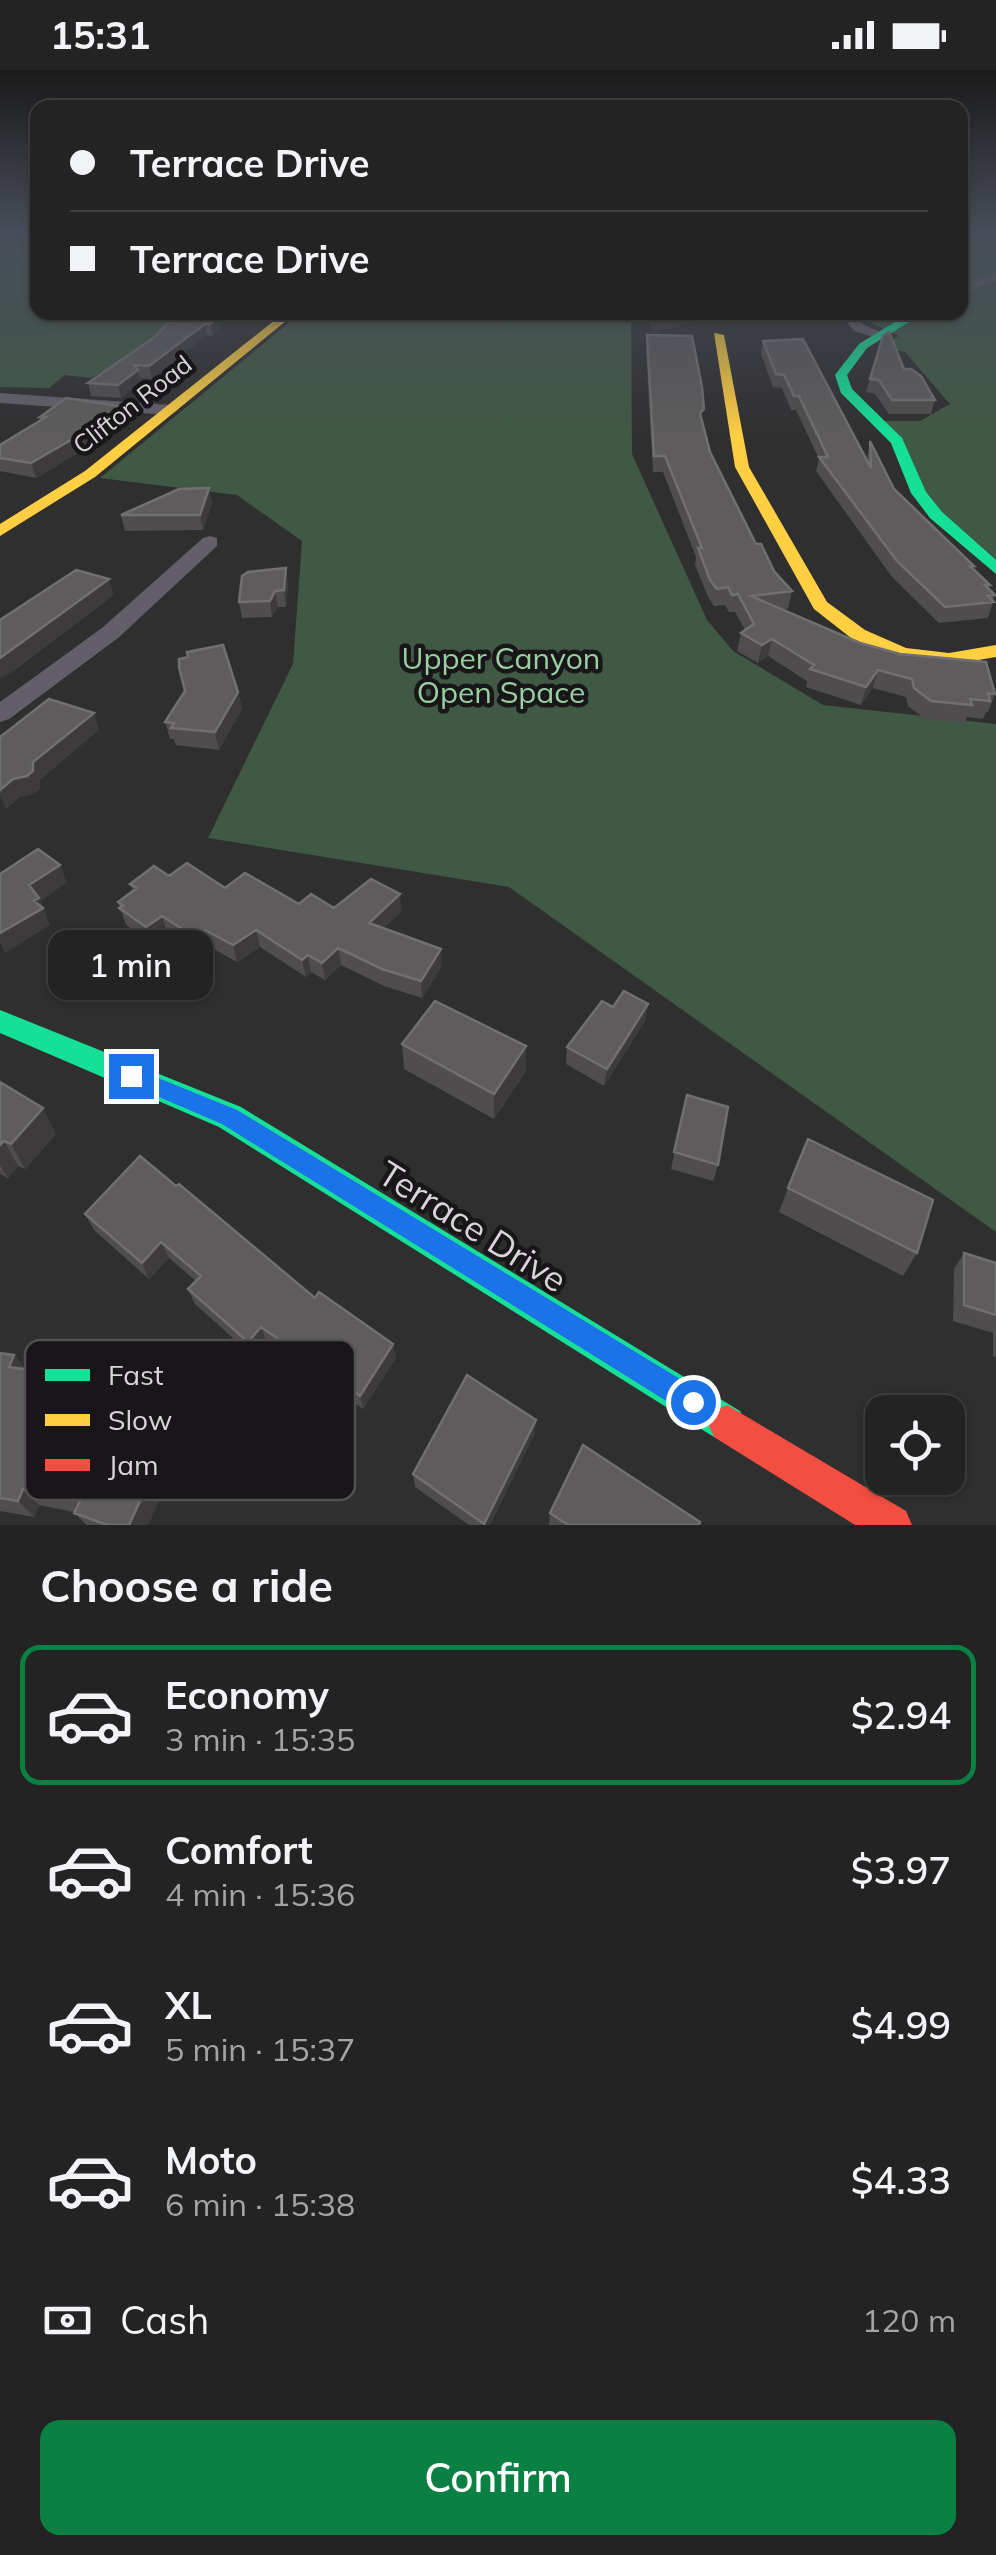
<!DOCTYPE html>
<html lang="en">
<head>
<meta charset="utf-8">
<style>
	body { margin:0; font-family:Mulish,sans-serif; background:#302f31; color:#f1f3f6; height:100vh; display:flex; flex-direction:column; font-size:38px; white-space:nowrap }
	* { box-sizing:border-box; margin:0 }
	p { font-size:32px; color:#a3a4a6 }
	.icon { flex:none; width:55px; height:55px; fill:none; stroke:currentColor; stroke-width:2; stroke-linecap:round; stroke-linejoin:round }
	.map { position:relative; height:1455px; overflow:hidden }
	.drawer { display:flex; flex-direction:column; background:#242324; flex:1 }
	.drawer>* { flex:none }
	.top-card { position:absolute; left:30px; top:30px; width:938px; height:220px; border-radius:20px; box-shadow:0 2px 8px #0004,0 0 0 2px #414041; display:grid; align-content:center; height:220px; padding:0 40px; background:#242324 }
	.fabs { position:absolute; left:865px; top:1325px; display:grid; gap:20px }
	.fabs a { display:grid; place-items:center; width:100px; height:100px; border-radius:20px; background:#242324; box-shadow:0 2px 8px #0004,0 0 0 2px #414041; font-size:50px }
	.end { position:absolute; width:45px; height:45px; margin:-22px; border:12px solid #1a73e8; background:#fff; box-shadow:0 0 0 5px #fff }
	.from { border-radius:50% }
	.bubble { position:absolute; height:70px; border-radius:20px; background:#242324; box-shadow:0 2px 8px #0004,0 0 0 2px #414041; font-size:32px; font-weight:600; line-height:70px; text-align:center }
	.top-card b { display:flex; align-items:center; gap:35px; height:95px; font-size:38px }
	.top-card b+b { border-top:2px solid #414041 }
	.top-card i { width:25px; height:25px; background:#f1f3f6 }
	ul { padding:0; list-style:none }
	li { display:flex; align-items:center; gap:30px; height:140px; margin:0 20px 15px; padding:0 20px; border:5px solid transparent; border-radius:20px }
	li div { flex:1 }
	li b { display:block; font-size:38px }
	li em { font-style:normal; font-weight:600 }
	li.selected { border-color:#0b8043 }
	li>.icon { width:90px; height:90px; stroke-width:1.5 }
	h2 { padding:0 40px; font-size:45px; line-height:120px }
	.pay { display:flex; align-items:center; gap:25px; height:110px; padding:0 40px; font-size:38px }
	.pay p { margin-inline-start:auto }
	.button { display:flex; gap:20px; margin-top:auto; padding:20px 40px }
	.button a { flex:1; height:115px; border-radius:20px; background:#0b8043; color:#fff; font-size:40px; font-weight:600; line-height:115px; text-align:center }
	.status { display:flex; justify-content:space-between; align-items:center; height:70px; padding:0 50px; background:#242324; direction:ltr }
	.status svg { height:28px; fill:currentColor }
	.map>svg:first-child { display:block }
	.green { fill:#405945 }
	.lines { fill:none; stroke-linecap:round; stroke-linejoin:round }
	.street { fill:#635f6a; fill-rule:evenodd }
	.fast { fill:#16e098; fill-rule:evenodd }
	.slow { fill:#ffcf43; fill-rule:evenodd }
	.jam { fill:#f24e42; fill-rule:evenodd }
	.wall { fill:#4f4d4d }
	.shaded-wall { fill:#3d3b3b }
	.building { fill:#5e5c5c; stroke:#716f6f; stroke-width:2.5 }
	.route { fill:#1a73e8 }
	.labels { text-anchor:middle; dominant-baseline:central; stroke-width:9; stroke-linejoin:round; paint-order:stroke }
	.far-street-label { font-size:25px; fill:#d7d5d7; stroke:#181618 }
	.park-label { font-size:30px; fill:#9acfa1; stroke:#181618 }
	.near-street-label { font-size:35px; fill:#d7d5d7; stroke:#181618 }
	.key { fill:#181618; stroke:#514f51; stroke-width:2.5 }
	.key-label { font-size:28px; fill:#d7d5d7 }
</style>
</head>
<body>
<div class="status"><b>15:31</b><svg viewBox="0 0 49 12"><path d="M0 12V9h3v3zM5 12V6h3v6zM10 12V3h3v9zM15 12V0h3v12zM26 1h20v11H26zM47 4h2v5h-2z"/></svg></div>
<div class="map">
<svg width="996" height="1455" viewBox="0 0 996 1455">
	<rect width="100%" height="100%" fill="#302f30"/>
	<path class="green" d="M0,163H37L38,242L176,243L163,270L91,308L65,305L49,318L0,317Z
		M960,163H996V496L938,445L885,351H920L950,334L905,282L877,277L899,266L873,254L864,243L960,242Z
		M301,243H634L631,248L632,384L707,550L733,581L823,635L996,654V1162L509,817L208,768L293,594L302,471L237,425L100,408Z"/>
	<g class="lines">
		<path class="street" d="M996,203V211L960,224V215Z
			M839,242H853L864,255L888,265L881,269L854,261Z
			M0,323L170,335L178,340L170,345L0,333Z
			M210,466L217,468V476L118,568L9,649L0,652V632L102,558L203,468Z"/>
		<path class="fast" d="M911,242H925L867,278L847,305L852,319L902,368L926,422L942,442L996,490V504L930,448L911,423L891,373L841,323L835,305L859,274Z
			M0,940L241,1037L740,1341L746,1354L740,1367L727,1373L714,1367L219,1057L0,963Z"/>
		<path class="slow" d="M285,242H297L95,407L0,466V454L85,401Z
			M714,263L724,265L749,397L827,532L865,560L906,578L949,583L996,575V587L949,595L895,587L851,568L814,539L735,397Z"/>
		<path class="jam" d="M727,1335L906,1441L912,1455H855L714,1367L708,1354L714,1341Z"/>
	</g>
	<path class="wall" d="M177,242H233L212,266L207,265L152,309L140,308L141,312L121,328L91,326L88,313L156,266Z
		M782,242H830L829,248H784Z
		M647,265L702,351L710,382L756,474L774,501L792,521L788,539H782L860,573L995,624L988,642H986L983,649L967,647L965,653L925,649L908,636L906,627L873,618L861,635L806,617L807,611L768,586L758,593L737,581L741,563L745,560L735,542H729L725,535L714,536L708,527L695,495L696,487L663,402H653L646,278Z
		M763,271L867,390L870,371L894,419L974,496L973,499L990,515L988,518L995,525L988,548L939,553L892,507L816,401L819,389L796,340H791L782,318L773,317L761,284Z
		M904,299L935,330L931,344H889L875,324L866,322L870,309Z
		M40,347L123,350L101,369L36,408L0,401V375L41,351Z
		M212,433L203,460L125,461L121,445Z
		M288,514L286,537H278L272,547L242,548L239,532Z
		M238,622L242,639L219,680L176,675L174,669H170L165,652Z
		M169,806L299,834L402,841L383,859L442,896L422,928L384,916L341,895L325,910L311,902L306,907L260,877L237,892L210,877L201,885L167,863L152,874L126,855L118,832L133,821L130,814Z
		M648,934L645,951L604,1016L566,994L567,977L613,937Z
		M402,974L526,1001L494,1049L404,999Z
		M0,1012L56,1064L25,1099L18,1096L8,1108L0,1104Z
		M687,1025L718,1095L713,1111L671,1099Z
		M788,1118L917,1183L903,1206L779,1142Z
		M85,1144L315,1228L396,1288L363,1339L267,1272L254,1287L195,1234L188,1219L196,1211L169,1188L149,1209L94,1160Z
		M964,1183L996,1193V1287L993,1286V1263L953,1251L954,1199Z
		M0,1283L14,1285L25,1299L45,1302L59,1321L50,1342L54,1343L67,1360L97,1365L138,1357L149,1373L175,1396L148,1455H86L74,1442L39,1435L34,1447L0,1441Z
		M535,1363L490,1455H469L415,1417L413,1404Z
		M550,1443L699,1455H549Z"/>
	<path class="shaded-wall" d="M220,242H233L212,266L210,254Z
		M685,242H704L703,250L651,263L652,251Z
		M205,254L207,265L152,309L149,296Z
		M138,300L141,312L121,328L118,315Z
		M119,336L123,350L101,369L36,408L31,393Z
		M209,418L212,433L203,460L200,445Z
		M286,498L288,514L286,537L284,520Z
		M109,509L114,525L18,598L0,609V588Z
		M275,521L278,537L272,547L270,531Z
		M772,569L768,586L758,593L762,575Z
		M878,600L873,618L861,635L866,617Z
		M238,622L242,639L219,680L215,662Z
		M94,643L99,660L40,710V719L34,724L20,727L6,739L0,726V720Z
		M60,795L67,812L41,831L50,855L5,883L0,872V863L29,815Z
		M400,824L402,841L371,871L369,853Z
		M162,846L167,863L152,874L146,857Z
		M205,860L210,877L201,885L196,868Z
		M256,860L260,877L237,892L233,875Z
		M338,878L341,895L325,910L322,893Z
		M441,879L442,896L422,928L421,911Z
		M308,885L311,902L306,907L302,890Z
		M648,934L645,951L604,1016L607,999Z
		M526,976V1001L494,1049V1024Z
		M43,1038L56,1064L25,1099L11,1074Z
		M4,1071L18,1096L8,1108L0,1095V1075Z
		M161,1172L169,1188L149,1209L142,1193Z
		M261,1257L267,1272L254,1287L248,1272Z
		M393,1274L396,1288L363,1339L360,1326Z
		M14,1285L29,1304L9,1297Z
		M45,1302L59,1321L45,1357L29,1339Z
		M54,1343L68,1361L48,1357Z
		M536,1350L535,1363L490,1455H484Z
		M138,1357L149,1374L132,1367Z
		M164,1379L175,1396L148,1455H129Z
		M23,1419L39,1435L34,1447L18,1431Z"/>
	<path class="building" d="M177,242H220L210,254H205L149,296L134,295L138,300L118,315L88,313L156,266Z
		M652,242H685L652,251Z
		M889,262L904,299H911L921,306L935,330H892L879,310L870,309L883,266Z
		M647,265L692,266L702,317L704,339L700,343L710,382L756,474H761L774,501L792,521L751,526L860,573L900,584L986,592L995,624L988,623L990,631L970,629L972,635L931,631L914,618L912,609L878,600L866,617L810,599L814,595L772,569L762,575L741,563L754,554L738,524L732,525L728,517L717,519L710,510L698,478H702L665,386H654Z
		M803,269L871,398L870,371L894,419L974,496H970L990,515H985L995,525L988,526L994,532L945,537L897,491L819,387H828L799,326H794L784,305L776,304L763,271Z
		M66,328L119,336L97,355L31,393L0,388V375L46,347H40Z
		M209,418L200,445H121L179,419Z
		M286,498L284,520L275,521L270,531L239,532L242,506L248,502Z
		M76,500L109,509L0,588V550Z
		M223,575L238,622L215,662L171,658L174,653L165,652L185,621L179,597V589L188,587L187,582Z
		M49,629L94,643L33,692V701L27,706L13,709L0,720V667Z
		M38,779L60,795L29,815L39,828L34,831L43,838L0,863V804Z
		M187,793L225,818L245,803L299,834L311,824L334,838L371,809L400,824L369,853L441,879L421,911L382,899L338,878L322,893L308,885L302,890L256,860L233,875L205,860L196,868L162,846L146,857L119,838L123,836L118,832L137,818L130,814L154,796L169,806Z
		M624,921L648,934L607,999L567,977L602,931L613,937Z
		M435,931L526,976L494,1024L402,974Z
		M0,1012L43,1038L11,1074L4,1071L0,1075Z
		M687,1025L728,1037L718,1095L674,1082Z
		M808,1069L933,1130L917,1183L788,1118Z
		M140,1086L176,1116L179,1114L315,1228L319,1222L393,1274L360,1326L261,1257L248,1272L188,1219L201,1206L161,1172L142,1193L85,1144Z
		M964,1183L996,1193V1245L964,1235Z
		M0,1283L14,1285L9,1297L45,1302L29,1339L54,1343L48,1357L97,1365L106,1346L138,1357L132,1367L164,1379L129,1455H107L74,1443L81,1429L23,1419L18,1431L0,1428Z
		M467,1305L536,1350L484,1454L413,1404Z
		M583,1375L700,1452L699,1455H568L550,1443Z"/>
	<linearGradient id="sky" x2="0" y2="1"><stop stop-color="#1a1a1a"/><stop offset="0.44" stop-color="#484d59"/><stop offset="1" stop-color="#484d59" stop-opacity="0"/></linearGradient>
	<rect width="996" height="367" fill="url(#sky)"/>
	<path class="route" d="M131,997L237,1040L703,1323L707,1332L703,1342L693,1346L684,1342L222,1054L124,1012L121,1006Z"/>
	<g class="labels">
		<g class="far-street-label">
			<text transform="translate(132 334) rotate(-38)">Clifton Road</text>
		</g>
		<g class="park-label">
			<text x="501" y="588">Upper Canyon<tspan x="501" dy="34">Open Space</tspan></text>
		</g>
		<g class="near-street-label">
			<text transform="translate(473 1156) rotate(32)">Terrace Drive</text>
		</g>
	</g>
	<rect x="25" y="1270" width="330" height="160" rx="15" class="key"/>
	<rect x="45" y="1299" width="45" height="12" fill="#16e098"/>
	<rect x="45" y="1344" width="45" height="12" fill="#ffcf43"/>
	<rect x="45" y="1389" width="45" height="12" fill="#f24e42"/>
	<g class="key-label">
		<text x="108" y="1315">Fast</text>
		<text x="108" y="1360">Slow</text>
		<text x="108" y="1405">Jam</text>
	</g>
</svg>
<div class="fabs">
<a><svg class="icon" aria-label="locate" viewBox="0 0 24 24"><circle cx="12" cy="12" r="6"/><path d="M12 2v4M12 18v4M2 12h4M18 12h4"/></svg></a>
</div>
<i class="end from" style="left:693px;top:1332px"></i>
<i class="end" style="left:131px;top:1006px"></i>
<div class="bubble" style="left:48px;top:860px;width:165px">1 min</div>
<div class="top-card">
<b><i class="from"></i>Terrace Drive</b>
<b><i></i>Terrace Drive</b>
</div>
</div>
<section class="drawer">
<h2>Choose a ride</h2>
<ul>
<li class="selected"><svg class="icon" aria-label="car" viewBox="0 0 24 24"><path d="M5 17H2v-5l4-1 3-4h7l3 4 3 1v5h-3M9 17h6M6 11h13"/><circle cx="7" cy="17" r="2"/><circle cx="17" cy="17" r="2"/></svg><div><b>Economy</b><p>3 min · 15:35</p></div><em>$2.94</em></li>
<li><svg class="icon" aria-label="car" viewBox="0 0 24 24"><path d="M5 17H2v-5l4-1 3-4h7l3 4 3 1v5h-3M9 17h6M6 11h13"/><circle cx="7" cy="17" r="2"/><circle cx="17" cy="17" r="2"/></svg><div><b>Comfort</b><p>4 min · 15:36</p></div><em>$3.97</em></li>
<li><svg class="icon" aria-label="car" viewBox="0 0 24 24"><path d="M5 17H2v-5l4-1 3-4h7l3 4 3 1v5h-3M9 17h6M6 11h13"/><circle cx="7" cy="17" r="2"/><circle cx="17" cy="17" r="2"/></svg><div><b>XL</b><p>5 min · 15:37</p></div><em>$4.99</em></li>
<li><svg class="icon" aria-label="car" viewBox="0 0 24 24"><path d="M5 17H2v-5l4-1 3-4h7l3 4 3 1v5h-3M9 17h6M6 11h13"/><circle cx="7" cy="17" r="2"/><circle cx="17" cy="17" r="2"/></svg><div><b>Moto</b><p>6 min · 15:38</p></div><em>$4.33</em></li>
</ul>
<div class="pay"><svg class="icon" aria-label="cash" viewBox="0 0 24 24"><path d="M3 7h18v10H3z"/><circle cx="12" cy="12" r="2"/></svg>Cash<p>120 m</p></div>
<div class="button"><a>Confirm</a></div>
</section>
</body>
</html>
